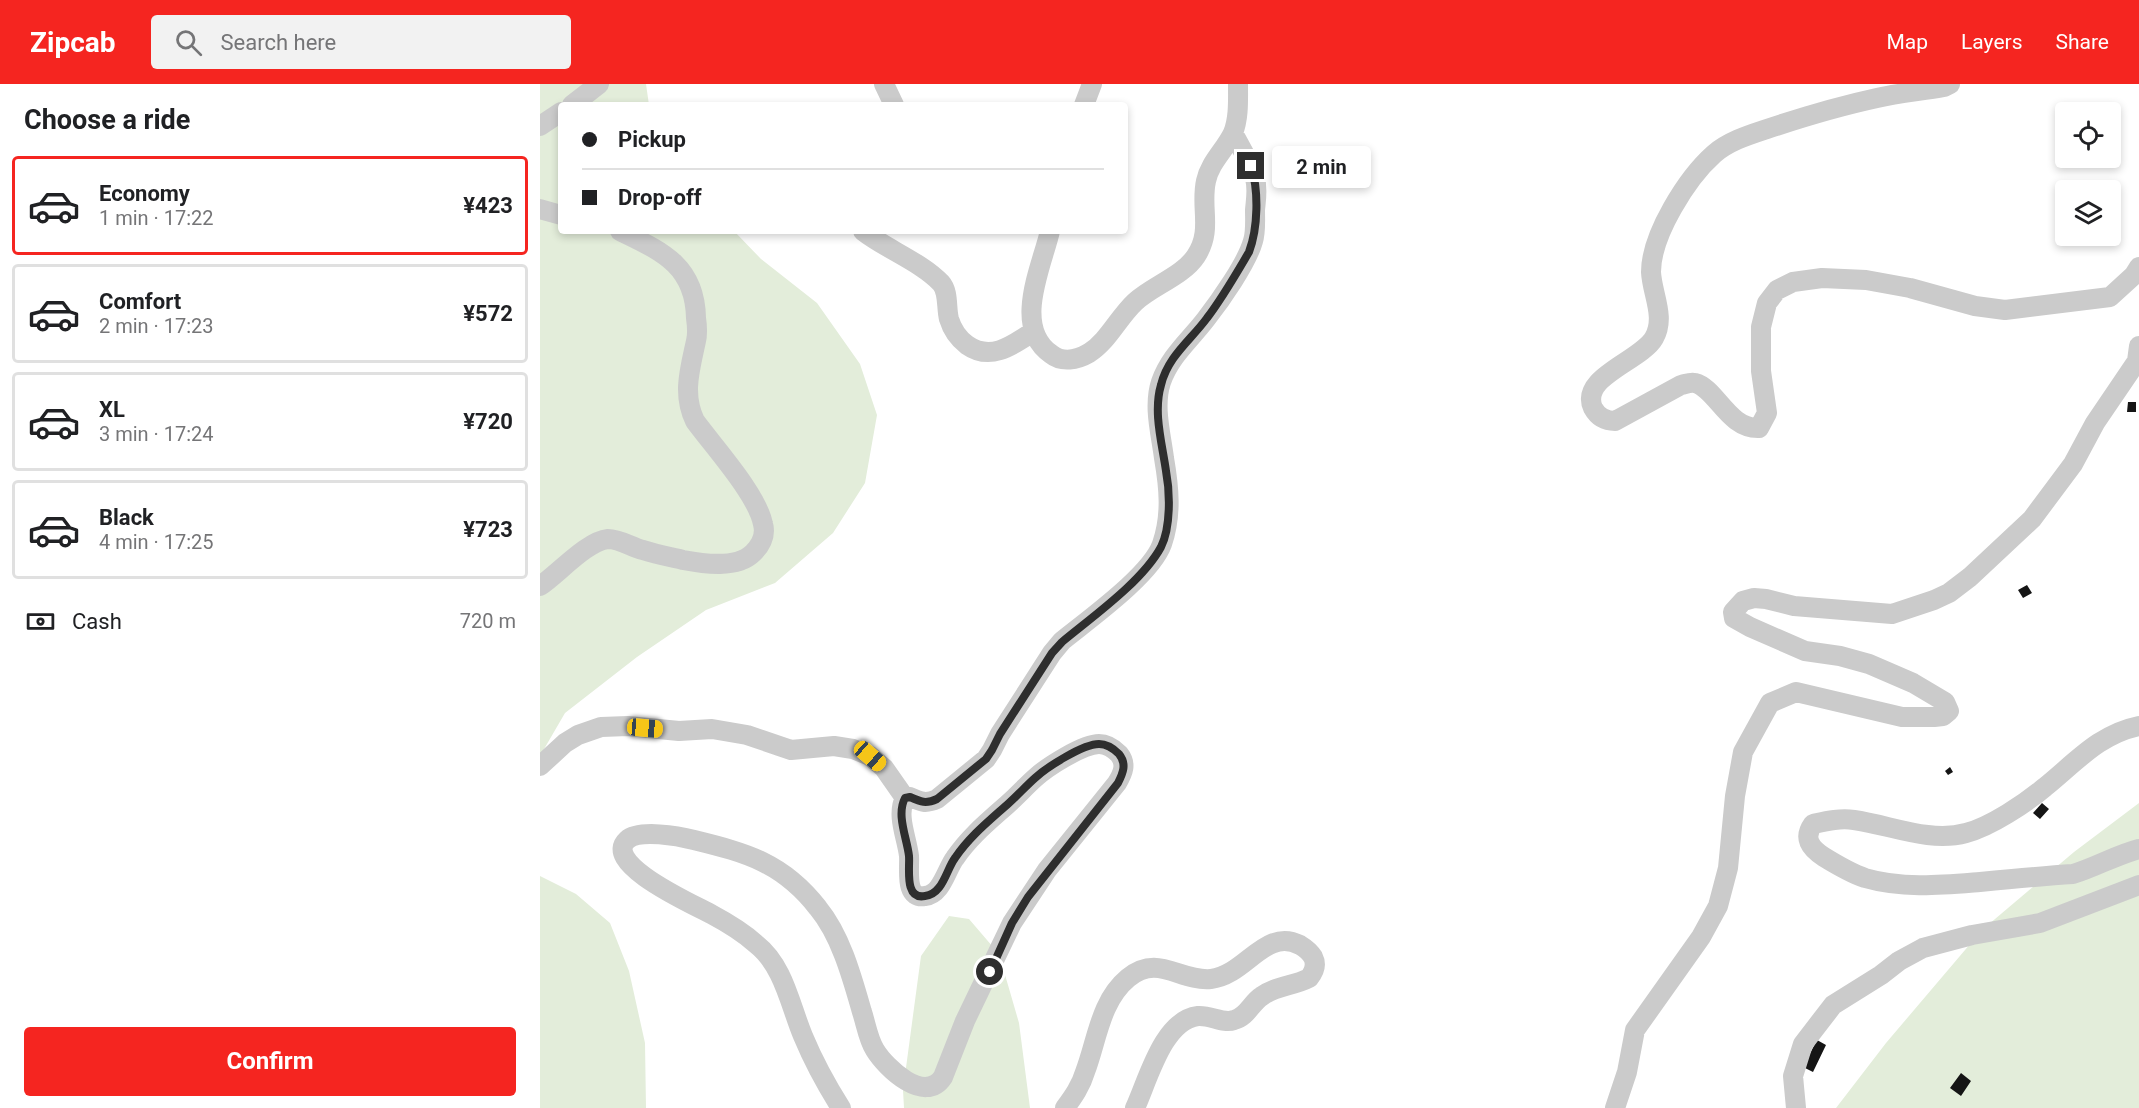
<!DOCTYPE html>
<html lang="en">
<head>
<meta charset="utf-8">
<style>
	body { margin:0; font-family:Roboto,sans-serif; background:#f2f2f2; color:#202124; height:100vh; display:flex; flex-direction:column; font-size:22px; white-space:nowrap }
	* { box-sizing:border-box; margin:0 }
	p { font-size:20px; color:#757577 }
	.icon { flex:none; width:33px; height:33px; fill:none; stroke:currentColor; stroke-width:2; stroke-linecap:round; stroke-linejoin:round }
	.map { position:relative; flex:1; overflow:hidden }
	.details { display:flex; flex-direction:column; background:#fff; width:540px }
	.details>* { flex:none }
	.guide { position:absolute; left:18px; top:18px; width:570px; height:132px; border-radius:6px; box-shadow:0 3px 9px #0003; display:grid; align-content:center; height:132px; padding:0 24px; background:#fff }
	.tools { position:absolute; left:1515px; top:18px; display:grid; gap:12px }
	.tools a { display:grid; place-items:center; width:66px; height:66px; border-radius:6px; background:#fff; box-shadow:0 3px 9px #0003; font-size:30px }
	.end { position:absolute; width:27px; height:27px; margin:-14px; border:8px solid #2e2e2e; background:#fff; box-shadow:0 0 0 3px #fff }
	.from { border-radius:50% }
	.bubble { position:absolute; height:42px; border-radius:6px; background:#fff; box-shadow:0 3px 9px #0003; font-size:20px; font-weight:700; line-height:42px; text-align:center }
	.car { position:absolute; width:18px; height:36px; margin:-18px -9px; border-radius:8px; box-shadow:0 0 4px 2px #0007; background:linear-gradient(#f5c518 24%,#345 0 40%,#f5c518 0 76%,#345 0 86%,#f5c518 0) }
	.guide b { display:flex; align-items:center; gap:21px; height:57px; font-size:22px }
	.guide b+b { border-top:2px solid #e0e0e0 }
	.guide i { width:15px; height:15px; background:#202124 }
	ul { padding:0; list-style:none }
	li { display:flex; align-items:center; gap:18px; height:99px; margin:0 12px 9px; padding:0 12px; border:3px solid #e0e0e0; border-radius:6px }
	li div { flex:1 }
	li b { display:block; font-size:22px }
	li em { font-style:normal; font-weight:700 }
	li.on { border-color:#f52520 }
	li>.icon { width:54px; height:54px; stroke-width:1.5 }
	h2 { padding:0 24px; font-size:27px; line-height:72px }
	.pay { display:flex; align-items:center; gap:15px; height:66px; padding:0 24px; font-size:22px }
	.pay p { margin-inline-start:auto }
	.cta { display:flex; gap:12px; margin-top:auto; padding:12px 24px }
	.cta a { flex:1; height:69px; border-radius:6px; background:#f52520; color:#fff; font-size:24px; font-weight:700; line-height:69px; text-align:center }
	header { display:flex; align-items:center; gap:36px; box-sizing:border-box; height:84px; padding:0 30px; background:#f52520; color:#fff }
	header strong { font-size:28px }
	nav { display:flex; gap:33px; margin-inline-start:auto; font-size:21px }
	.search { width:420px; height:54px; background:#f2f2f2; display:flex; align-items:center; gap:15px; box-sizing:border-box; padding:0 21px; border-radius:6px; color:#757577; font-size:22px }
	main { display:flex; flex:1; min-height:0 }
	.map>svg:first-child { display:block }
	.green { fill:#e3edda }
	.building { fill:#151515 }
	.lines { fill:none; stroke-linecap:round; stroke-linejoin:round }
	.minor { stroke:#cbcbcb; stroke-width:20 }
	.route { stroke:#2e2e2e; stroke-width:8 }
</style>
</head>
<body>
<header>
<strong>Zipcab</strong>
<div class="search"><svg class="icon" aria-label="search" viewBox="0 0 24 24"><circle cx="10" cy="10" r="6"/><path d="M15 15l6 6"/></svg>Search here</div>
<nav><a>Map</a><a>Layers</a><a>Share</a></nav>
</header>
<main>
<section class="details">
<h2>Choose a ride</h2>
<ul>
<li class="on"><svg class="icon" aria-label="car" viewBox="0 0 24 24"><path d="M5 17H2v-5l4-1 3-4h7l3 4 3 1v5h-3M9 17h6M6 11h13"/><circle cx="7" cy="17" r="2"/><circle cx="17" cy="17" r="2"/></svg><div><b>Economy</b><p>1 min · 17:22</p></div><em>¥423</em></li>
<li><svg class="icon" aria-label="car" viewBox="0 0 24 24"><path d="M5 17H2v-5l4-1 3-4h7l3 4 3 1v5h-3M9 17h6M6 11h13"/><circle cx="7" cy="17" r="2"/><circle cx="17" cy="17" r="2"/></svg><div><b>Comfort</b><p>2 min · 17:23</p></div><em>¥572</em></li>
<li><svg class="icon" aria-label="car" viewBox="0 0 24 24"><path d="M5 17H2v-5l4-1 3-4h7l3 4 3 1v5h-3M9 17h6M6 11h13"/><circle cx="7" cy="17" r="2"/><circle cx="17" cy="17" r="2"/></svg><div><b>XL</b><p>3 min · 17:24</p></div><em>¥720</em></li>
<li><svg class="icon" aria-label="car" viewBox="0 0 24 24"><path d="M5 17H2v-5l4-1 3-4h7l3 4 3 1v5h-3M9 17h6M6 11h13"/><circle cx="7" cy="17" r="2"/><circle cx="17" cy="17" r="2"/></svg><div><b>Black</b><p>4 min · 17:25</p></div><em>¥723</em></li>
</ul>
<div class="pay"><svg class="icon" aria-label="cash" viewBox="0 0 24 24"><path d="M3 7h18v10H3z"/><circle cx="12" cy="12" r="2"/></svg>Cash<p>720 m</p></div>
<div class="cta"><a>Confirm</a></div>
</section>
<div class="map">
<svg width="1599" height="1024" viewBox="0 0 1599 1024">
	<rect width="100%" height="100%" fill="#fff"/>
	<path class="green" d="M0,0H106L109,21H21V147H194L221,175L277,219L320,280L337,331L325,399L293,449L235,499L166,526L97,573L25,629L0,672Z
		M1599,719V1024H1296L1346,959L1442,846L1534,768Z
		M0,792L36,810L70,839L89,887L105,959L106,1024H0Z
		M409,832L429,835L459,870L479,939L490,1024H364L363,1006L381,872Z"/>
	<path class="building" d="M1588,318H1596V328H1587Z
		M1487,501L1492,509L1483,514L1478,506Z
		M1410,683L1413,688L1408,691L1405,687Z
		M1502,719L1509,725L1500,735L1493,729Z
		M1277,956L1286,961L1273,988L1263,983Z
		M1421,989L1431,997L1421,1012L1410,1004Z"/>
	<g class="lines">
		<path class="minor" d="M344,0L354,21
			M1410,0L1404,3C1382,7 1359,9 1337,14C1300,22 1263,33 1227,45C1209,51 1189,57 1174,70C1147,94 1111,151 1111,188C1112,210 1126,233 1114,254C1101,277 1039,293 1053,324C1058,333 1066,337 1075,337L1141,301C1146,300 1150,298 1155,299C1176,304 1188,345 1219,344L1227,329L1221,287V243L1227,219L1237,206L1253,198L1282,194L1326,196L1370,204L1435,222L1465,226L1570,213L1594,191L1599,183
			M32,21L59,0
			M544,21L552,0
			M0,42L21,28
			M0,125L21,131
			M323,147C346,165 381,178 401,199C409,208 406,224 409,235C412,245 419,255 427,261C451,278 473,261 494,247
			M510,147C502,182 472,243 511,270C522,279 537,276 549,269C568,257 578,234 595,218C612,202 643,192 656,172C673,146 660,124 666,97C670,78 685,66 693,49C699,34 698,16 698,0
			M0,502C18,490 47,457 68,455C80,455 91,463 103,466C115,470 130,473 143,476C164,480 197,485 213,469C221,461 226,451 223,440C217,410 174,363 155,337C142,310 150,285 156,257C158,249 157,241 156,234C155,181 121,167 80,147
			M1599,642C1559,650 1535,679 1505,703C1486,719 1450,743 1426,749C1390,759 1350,741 1314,736C1300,734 1287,737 1273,740C1263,754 1270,764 1284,773C1297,781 1310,789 1325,794C1363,805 1402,801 1440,798C1471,795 1502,792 1533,790C1556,783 1576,771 1599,765
			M0,682L25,659L38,651L61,643L88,642L139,647L172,645L207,651L251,666L294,662L313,665L330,672L344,684L365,714
			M365,714L370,713C381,718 386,720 397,715L446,675L452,666L460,650L512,569L522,557C549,535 611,491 622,460C632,431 629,403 624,374C621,350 613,322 621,298C630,272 650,256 666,235C680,217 707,179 713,157C716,148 715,136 715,126C716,115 718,105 715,94C710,78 701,64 693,49
			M301,1024C287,1002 273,976 263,952C250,921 244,882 216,860C203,848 186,838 171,830C157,822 61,780 87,756C99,745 139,752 154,756C207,769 243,779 278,824C301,852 312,893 322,928C326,940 328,955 335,966C346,984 385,1021 403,993L425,937L472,839L507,786L577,699C583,689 587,680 579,670C574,665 567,660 559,660C543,660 507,683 495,694C486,702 478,711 469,719C449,737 430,752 415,774C406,786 402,810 385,812C364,816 370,784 369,772C367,754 356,731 365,714
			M525,1024C533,1013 541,1002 545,988C557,957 560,917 588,894C618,869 640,898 671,895C706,891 725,843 760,861C765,864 770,868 773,873C777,881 774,888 769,894C754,902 735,902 722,912C711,919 707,933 694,936C683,940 671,931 658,932C623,936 608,996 595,1024
			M1075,1024L1087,988L1095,946L1161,853L1178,822L1188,784L1195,712L1203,668L1230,619L1256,608L1362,633H1394L1403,632L1409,627L1405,618L1373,599L1329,580L1300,572L1265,567L1210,543L1194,534L1193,528L1203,517L1214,514L1226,515L1254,522L1352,530L1394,516L1409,509L1430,493L1492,435L1533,380L1555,339L1597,277L1599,262
			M1256,1024L1253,992L1263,960L1293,921L1341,891L1359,877L1383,864L1432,851L1500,839L1599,801"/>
	</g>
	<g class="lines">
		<path class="route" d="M450,888L472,839L488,813L578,699C583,689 587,680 579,670C574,665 567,660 559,660C543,660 507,683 495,694C486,702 478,711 469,719C449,737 430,752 415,774C406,786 403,810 385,812C364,816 370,784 369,772C367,754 356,731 365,714L370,713C381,718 386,720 397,715L446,675L452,666L460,650L512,569L522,558C552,533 602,498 621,463C631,443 630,408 626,387C622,359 613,328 621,301C628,272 651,256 667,234C683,213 696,190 709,168C718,144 719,107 711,82"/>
	</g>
</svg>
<div class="tools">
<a><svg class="icon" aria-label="locate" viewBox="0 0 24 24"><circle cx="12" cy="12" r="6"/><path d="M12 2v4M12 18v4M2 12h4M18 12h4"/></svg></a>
<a><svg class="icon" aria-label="layers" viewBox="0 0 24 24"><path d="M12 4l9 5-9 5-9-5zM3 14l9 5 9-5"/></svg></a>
</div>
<i class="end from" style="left:450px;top:888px"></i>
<i class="end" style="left:711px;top:82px"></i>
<div class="bubble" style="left:732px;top:62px;width:99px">2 min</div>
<i class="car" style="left:105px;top:644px;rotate:95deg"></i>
<i class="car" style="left:330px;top:672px;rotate:131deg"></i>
<div class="guide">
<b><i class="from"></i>Pickup</b>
<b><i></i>Drop-off</b>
</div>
</div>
</main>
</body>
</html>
